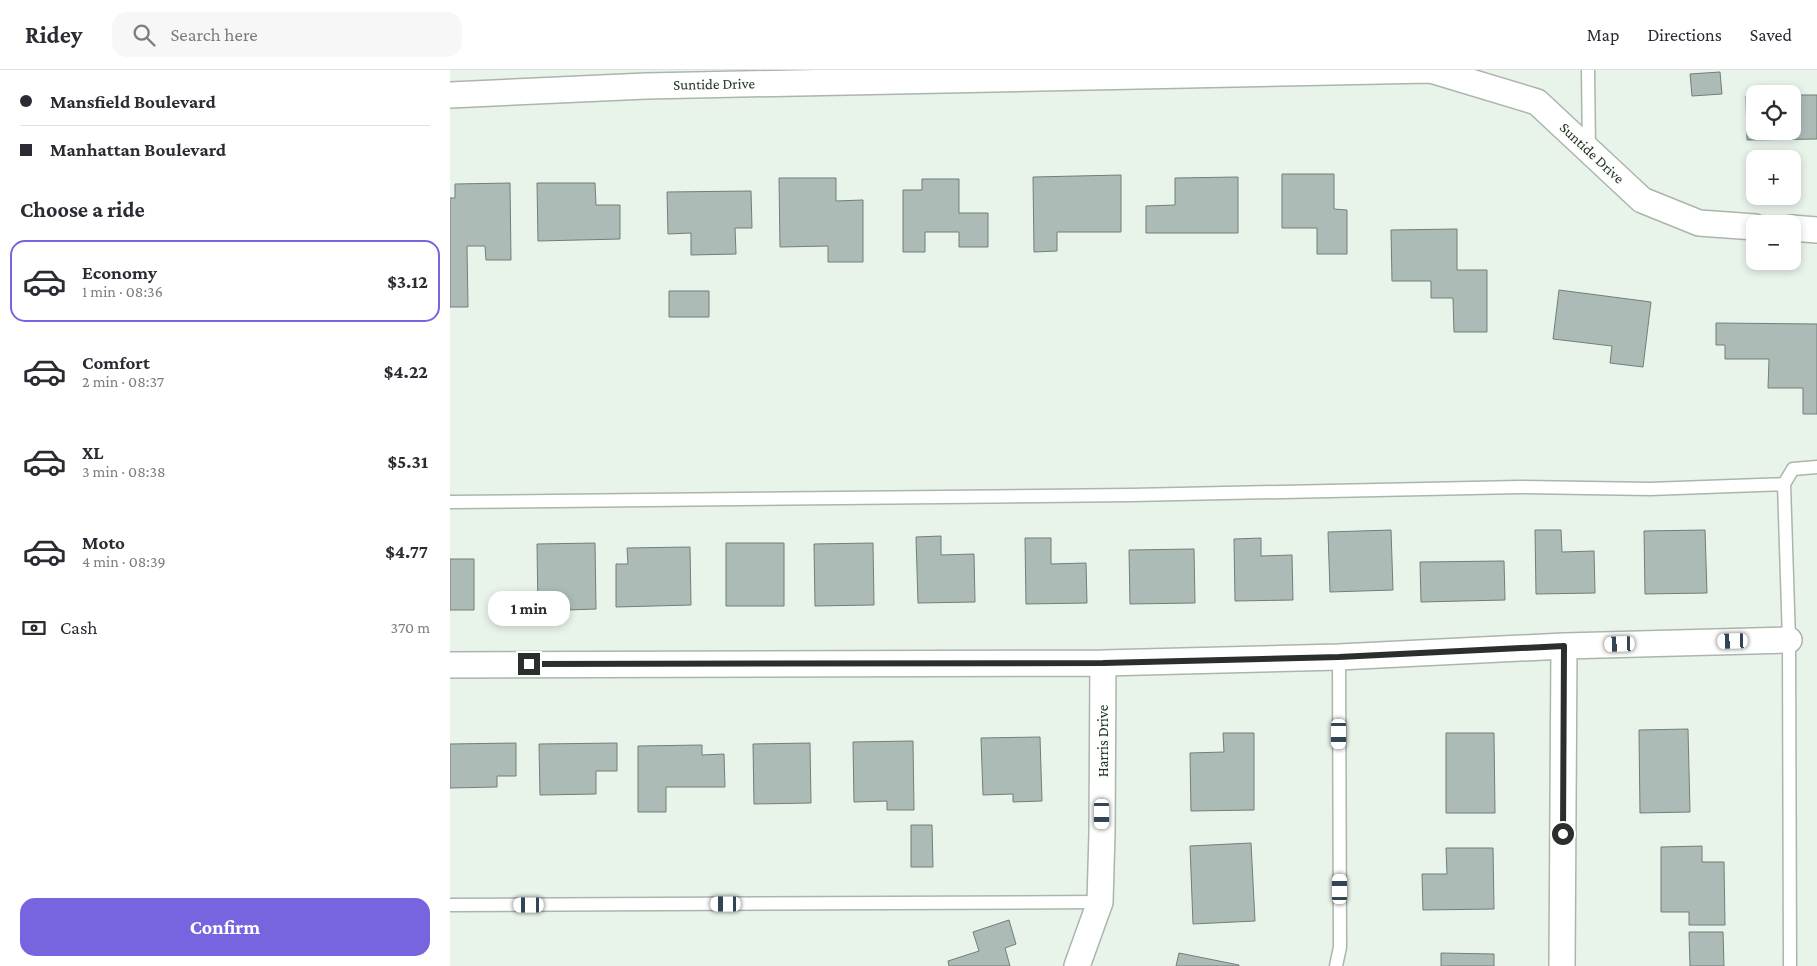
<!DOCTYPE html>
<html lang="en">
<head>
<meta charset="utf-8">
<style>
	body { margin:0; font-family:"Crimson Pro",serif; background:#f7f7f7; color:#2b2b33; height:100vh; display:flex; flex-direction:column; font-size:19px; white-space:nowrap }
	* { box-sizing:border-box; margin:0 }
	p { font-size:16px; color:#7c7c81 }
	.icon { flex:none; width:28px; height:28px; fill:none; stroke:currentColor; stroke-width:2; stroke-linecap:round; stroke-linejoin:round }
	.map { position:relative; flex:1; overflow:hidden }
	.side { display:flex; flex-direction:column; background:#fff; width:450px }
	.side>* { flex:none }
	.hud { display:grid; align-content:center; height:110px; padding:0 20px; background:#fff }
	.controls { position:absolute; left:1296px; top:15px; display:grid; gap:10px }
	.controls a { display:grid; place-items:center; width:55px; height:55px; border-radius:10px; background:#fff; box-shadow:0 2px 8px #0003; font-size:25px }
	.end { position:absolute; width:22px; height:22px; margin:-11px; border:6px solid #2b2f2c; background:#fff; box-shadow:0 0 0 2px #fff }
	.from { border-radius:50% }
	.bubble { position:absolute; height:35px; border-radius:15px; background:#fff; box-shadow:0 2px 8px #0003; font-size:16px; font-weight:700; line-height:35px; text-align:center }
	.car { position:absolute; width:15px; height:30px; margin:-15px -8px; border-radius:6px; box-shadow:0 0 4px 1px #0007; background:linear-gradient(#fff 24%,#345 0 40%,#fff 0 76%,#345 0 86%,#fff 0) }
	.hud b { display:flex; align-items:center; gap:18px; height:48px; font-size:19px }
	.hud b+b { border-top:1px solid #e1e1e2 }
	.hud i { width:12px; height:12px; background:#2b2b33 }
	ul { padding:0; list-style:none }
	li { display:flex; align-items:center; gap:15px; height:82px; margin:0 10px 8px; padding:0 10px; border:2px solid transparent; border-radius:15px }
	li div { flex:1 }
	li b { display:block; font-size:19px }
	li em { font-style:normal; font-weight:700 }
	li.active { border-color:#7765e0 }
	li>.icon { width:45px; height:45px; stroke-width:1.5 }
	h2 { padding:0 20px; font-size:22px; line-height:60px }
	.pay { display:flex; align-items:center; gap:12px; height:55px; padding:0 20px; font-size:19px }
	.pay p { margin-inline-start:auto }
	.cta { display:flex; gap:10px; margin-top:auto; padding:10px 20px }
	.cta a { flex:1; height:58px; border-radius:15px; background:#7765e0; color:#fff; font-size:20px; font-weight:700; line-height:58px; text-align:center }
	header { display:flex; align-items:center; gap:30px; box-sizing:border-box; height:70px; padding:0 25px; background:#fff; border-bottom:1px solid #e1e1e2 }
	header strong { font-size:24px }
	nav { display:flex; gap:28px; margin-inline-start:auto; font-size:18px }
	.search { width:350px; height:45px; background:#f7f7f7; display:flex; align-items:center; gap:12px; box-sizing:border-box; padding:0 18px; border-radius:15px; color:#7c7c81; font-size:19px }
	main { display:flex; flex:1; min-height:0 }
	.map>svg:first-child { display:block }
	.building { fill:#adbbb7; stroke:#717e7a }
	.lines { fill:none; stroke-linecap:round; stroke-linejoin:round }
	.service-casing { stroke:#abb5ac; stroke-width:15 }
	.minor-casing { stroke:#abb5ac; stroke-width:28 }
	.service { stroke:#fff; stroke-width:12 }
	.minor { stroke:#fff; stroke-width:25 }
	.route { stroke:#2b2f2c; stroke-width:6 }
	.labels { text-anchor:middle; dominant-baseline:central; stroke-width:4; stroke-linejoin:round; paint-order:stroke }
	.street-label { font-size:15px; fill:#2b2f2c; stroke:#f9fff9 }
</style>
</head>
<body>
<header>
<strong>Ridey</strong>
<div class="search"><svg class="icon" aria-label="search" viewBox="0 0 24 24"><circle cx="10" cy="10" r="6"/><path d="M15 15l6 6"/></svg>Search here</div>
<nav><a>Map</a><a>Directions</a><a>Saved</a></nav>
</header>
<main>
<section class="side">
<div class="hud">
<b><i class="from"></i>Mansfield Boulevard</b>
<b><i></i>Manhattan Boulevard</b>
</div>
<h2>Choose a ride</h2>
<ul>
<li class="active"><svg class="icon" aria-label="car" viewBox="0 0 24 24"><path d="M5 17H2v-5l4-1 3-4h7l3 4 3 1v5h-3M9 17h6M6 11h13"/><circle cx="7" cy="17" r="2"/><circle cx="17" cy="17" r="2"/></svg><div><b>Economy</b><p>1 min · 08:36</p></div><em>$3.12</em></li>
<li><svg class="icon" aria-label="car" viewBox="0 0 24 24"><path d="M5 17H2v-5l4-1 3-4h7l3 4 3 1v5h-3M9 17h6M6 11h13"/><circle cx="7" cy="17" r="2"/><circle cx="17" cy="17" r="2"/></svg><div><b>Comfort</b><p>2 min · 08:37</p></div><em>$4.22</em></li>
<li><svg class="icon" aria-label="car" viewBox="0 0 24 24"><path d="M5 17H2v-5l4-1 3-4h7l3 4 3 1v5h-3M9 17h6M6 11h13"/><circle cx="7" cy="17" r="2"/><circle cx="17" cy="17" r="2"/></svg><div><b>XL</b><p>3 min · 08:38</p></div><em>$5.31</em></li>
<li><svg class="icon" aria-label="car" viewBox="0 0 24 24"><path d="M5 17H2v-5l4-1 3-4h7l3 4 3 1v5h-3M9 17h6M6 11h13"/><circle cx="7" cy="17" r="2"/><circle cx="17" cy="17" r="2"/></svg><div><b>Moto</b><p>4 min · 08:39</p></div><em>$4.77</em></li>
</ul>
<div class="pay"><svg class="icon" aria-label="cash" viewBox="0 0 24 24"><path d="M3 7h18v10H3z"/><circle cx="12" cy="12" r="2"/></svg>Cash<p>370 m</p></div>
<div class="cta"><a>Confirm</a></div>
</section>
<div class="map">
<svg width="1367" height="896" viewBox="0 0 1367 896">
	<rect width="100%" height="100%" fill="#e8f3ea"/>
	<path class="building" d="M1270,2L1272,24L1242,26L1240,4Z
		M1342,25H1367V69L1297,70L1296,26H1305V61H1342Z
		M832,104H884V139L897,140V184H867V158H832Z
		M671,105V162H607V181L584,182L583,107Z
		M788,107V163H696V136L725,135V108Z
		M329,108H386V131L413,130V192H378V176L330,177Z
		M472,109H509V143H538V177H509V162H475V182H453V120H472Z
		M60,113L61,190H36L35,176H17L18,237H0V128H5V114Z
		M87,113H145L146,135H170V169L88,171Z
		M301,121L302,158H285L286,184L241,185V163L218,164L217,122Z
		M1007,159V200H1037V262H1004L1003,228H981V211H942L941,160Z
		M1109,220L1201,232L1193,297L1160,293L1162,276L1103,269Z
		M219,221H259V247H219Z
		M1266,253L1367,254V344H1353V318H1318L1319,289H1275V275H1266Z
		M941,460L943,520L880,522L878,462Z
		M1085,460H1111L1112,482L1144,481L1145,523L1086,524Z
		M1255,460L1257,523L1195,524L1194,461Z
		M491,466V485L524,484L525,532L468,533L466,467Z
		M575,468H601V494L636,493L637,533L576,534Z
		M811,468V486L842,485L843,530L785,531L784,469Z
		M145,473L146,539L88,541L87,474Z
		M276,473H334V536H276Z
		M423,473L424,535L365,536L364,474Z
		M240,477L241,535L166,537V494H178L177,478Z
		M744,479L745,533L680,534L679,480Z
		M0,489H24V540H0Z
		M1054,491L1055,530L971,532L970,492Z
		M1238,659L1240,742L1190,743L1189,660Z
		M773,663H804V740L741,741L740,683L774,682Z
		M996,663H1044L1045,743H996Z
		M590,667L592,731L563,732V724L533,725L531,668Z
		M463,671L464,740H437V731L404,732L403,672Z
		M66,673V706H47V717L0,718V674Z
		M167,673V701H146V724L90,725L89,674Z
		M360,673L361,733L304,734L303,674Z
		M252,675V685L274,684L275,717H216V742H188V676Z
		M461,755H482L483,797H461Z
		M801,773L805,851L743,854L740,776Z
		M1252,776V792H1274L1275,855H1239V842H1211V777Z
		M996,778H1043L1044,839L973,840L972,804H997Z
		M559,850L566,874L555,878L560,896H499L498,891L529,881L523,862Z
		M1239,862H1273L1274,896H1240Z
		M729,883L789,895V896H726Z
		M991,883L1044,884V896H991Z"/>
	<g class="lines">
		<g class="service-casing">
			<path id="service" d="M1138,0L1139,80
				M1334,414L1339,570L1340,896
				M0,432L682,425L1069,417L1200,419L1334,414L1343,399L1367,397
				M0,835L650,832
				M886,896L890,877L889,587"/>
		</g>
		<g class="minor-casing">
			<path id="minor" d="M981,0L1087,32L1192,130L1249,153L1305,157
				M0,25L196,16L979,0
				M1342,158L1367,160
				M0,595L653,593L889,587L1114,576L1339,570
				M627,896L650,832L652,763L653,593
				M1112,896L1114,576"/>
		</g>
		<use href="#service" class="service"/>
		<use href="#minor" class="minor"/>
	</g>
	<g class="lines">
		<path class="route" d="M79,594L653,593L889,587L1114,576L1113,764"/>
	</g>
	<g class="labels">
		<g class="street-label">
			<text transform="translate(264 14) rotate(-1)">Suntide Drive</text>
			<text transform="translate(1142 83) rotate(43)">Suntide Drive</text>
			<text transform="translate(653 671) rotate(-90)">Harris Drive</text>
		</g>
	</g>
</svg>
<div class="controls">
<a><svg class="icon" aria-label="locate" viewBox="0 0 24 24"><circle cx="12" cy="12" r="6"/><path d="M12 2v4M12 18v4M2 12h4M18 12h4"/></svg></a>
<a>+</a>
<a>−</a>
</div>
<i class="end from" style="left:1113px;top:764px"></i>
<i class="end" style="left:79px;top:594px"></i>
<div class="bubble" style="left:38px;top:521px;width:82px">1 min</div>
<i class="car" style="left:1283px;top:571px;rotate:268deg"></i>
<i class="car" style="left:1170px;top:574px;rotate:268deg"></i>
<i class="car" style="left:889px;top:664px;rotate:180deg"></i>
<i class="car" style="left:652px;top:744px;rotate:180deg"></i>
<i class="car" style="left:890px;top:819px;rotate:0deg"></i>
<i class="car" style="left:276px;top:834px;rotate:270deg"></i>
<i class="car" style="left:79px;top:835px;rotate:270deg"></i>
</div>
</main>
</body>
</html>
